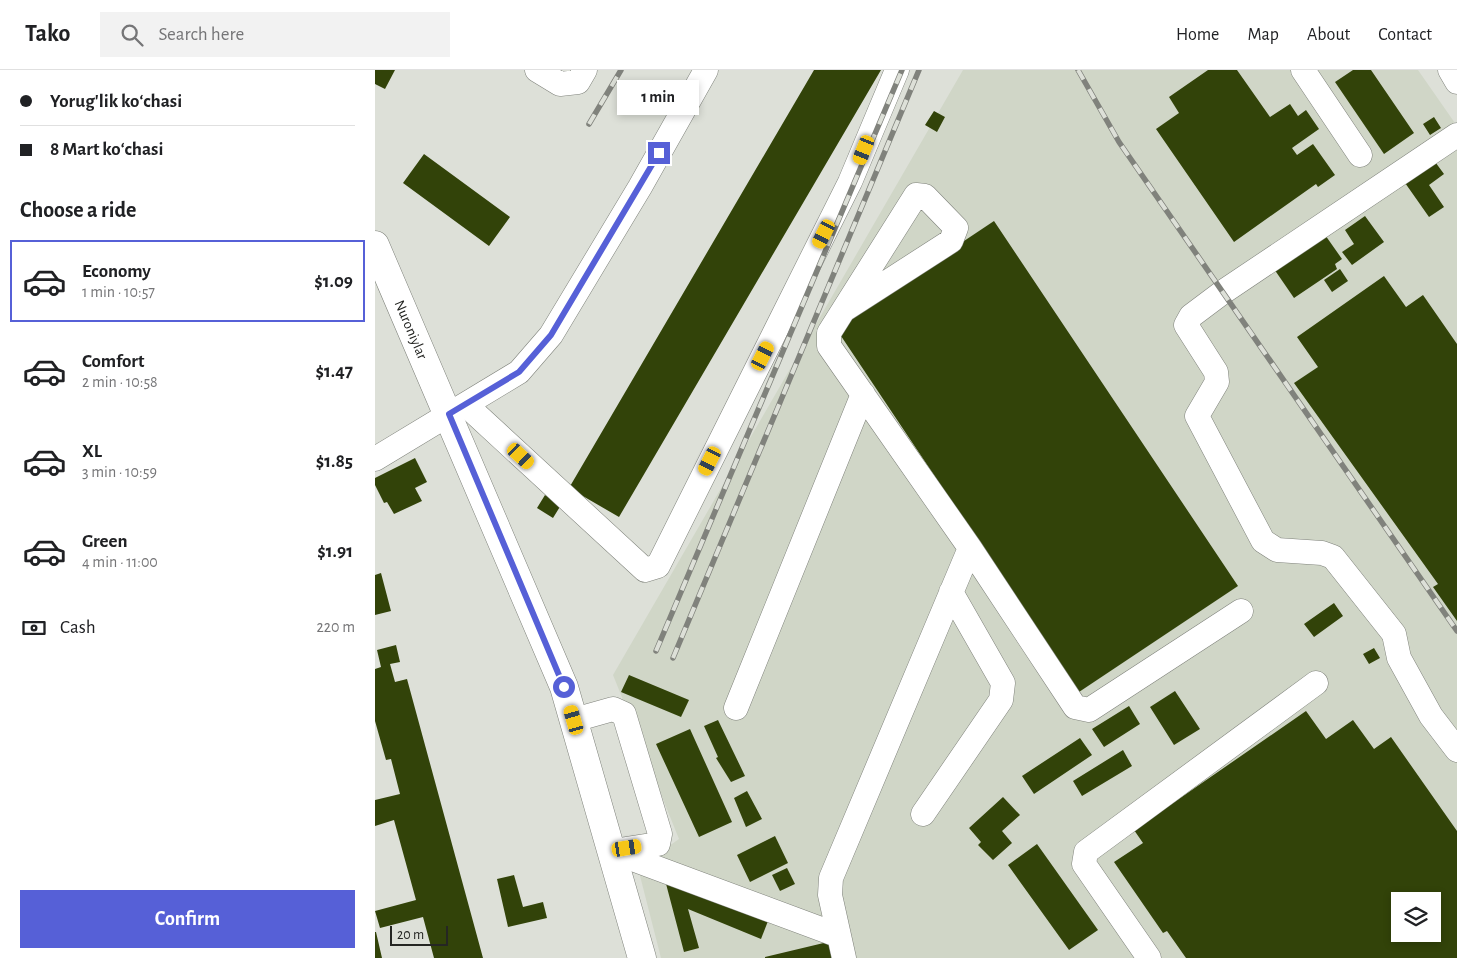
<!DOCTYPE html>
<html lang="en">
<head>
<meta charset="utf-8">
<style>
	body { margin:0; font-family:"Alegreya Sans",sans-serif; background:#f2f2f2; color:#202124; height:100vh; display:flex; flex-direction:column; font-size:19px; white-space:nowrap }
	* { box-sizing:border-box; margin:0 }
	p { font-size:16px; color:#757577 }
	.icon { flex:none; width:28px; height:28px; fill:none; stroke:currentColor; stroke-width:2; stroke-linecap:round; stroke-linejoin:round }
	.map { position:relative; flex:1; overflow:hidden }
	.drawer { display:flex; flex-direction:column; background:#fff; width:375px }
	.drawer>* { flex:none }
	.top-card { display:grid; align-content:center; height:110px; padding:0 20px; background:#fff }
	.tools { position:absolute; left:1016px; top:822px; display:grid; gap:10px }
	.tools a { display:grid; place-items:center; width:50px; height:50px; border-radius:0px; background:#fff; box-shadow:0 2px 8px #0003; font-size:25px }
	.scale { position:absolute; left:15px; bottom:12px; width:58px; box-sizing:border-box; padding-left:5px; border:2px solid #252623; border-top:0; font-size:14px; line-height:18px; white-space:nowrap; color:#252623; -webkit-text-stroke:4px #dde0d8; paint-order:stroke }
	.end { position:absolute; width:22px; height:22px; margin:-11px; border:6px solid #5660d7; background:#fff; box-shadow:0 0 0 2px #fff }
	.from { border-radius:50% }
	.bubble { position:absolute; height:35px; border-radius:0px; background:#fff; box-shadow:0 2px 8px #0003; font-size:16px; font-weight:600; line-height:35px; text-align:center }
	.car { position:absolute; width:15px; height:30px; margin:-15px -8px; border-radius:6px; box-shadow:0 0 4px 1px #0007; background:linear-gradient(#f5c518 24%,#345 0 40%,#f5c518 0 76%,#345 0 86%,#f5c518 0) }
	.top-card b { display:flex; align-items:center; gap:18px; height:48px; font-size:19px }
	.top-card b+b { border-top:1px solid #e0e0e0 }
	.top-card i { width:12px; height:12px; background:#202124 }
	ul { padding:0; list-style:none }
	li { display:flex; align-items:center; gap:15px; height:82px; margin:0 10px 8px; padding:0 10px; border:2px solid transparent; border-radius:0px }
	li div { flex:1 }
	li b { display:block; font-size:19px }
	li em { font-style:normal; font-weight:600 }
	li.active { border-color:#5660d7 }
	li>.icon { width:45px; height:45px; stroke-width:1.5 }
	h2 { padding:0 20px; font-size:22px; line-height:60px }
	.pay { display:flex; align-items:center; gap:12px; height:55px; padding:0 20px; font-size:19px }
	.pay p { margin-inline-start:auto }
	.action { display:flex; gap:10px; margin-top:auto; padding:10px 20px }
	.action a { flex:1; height:58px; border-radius:0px; background:#5660d7; color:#fff; font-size:20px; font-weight:600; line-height:58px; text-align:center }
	header { display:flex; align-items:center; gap:30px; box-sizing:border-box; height:70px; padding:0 25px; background:#fff; border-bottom:1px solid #e0e0e0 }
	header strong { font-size:24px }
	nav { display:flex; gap:28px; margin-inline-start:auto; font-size:18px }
	.search { width:350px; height:45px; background:#f2f2f2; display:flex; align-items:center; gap:12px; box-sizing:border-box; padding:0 18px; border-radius:0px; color:#757577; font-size:19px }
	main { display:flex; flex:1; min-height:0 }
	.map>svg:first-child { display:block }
	.built { fill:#d0d6c7; fill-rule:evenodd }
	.building { fill:#324309; fill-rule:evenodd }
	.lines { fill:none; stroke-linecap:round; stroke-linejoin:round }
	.minor-casing { stroke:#7f827b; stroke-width:25 }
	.major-casing { stroke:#7f827b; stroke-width:29 }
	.minor { stroke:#fff; stroke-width:24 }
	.major { stroke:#fff; stroke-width:28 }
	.rail-casing { stroke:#80827c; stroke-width:5.5 }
	.rail { stroke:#dde0d8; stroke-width:4; stroke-dasharray:11; stroke-linecap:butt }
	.route { stroke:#5660d7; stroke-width:6 }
	.labels { text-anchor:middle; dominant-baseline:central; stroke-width:5; stroke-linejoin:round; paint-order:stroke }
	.street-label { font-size:15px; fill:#252623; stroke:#dde0d8 }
</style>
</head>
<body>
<header>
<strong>Tako</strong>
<div class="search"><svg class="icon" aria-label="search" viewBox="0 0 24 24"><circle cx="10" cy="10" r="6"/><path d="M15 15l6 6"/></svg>Search here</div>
<nav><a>Home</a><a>Map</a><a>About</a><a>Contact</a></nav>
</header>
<main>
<section class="drawer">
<div class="top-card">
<b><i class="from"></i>Yorug'lik koʻchasi</b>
<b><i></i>8 Mart koʻchasi</b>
</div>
<h2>Choose a ride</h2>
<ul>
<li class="active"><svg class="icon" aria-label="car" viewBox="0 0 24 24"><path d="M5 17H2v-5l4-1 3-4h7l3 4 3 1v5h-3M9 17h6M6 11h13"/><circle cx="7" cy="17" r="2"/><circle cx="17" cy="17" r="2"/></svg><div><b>Economy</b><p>1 min · 10:57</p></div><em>$1.09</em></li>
<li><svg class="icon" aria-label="car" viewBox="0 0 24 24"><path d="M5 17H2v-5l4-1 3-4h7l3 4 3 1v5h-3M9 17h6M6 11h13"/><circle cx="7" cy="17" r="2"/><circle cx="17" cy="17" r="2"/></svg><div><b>Comfort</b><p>2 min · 10:58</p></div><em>$1.47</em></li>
<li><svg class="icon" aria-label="car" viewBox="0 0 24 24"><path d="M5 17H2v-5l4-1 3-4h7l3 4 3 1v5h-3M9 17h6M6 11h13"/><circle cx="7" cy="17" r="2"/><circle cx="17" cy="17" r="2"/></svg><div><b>XL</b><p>3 min · 10:59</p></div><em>$1.85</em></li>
<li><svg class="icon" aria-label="car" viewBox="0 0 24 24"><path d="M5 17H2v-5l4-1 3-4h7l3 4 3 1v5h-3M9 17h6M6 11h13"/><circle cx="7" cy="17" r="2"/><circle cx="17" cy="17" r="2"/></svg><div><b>Green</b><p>4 min · 11:00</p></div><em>$1.91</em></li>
</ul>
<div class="pay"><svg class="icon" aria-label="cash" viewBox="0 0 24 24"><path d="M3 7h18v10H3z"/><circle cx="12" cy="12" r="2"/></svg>Cash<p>220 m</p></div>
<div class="action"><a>Confirm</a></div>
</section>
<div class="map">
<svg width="1082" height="888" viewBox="0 0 1082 888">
	<rect width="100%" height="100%" fill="#dde0d8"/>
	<path class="built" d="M588,0H1043L1082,56V888H286L263,798L304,769L238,605ZM1025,831H1058V864H1025Z"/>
	<path class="building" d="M0,0H20L10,19L0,14Z
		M439,0H506L244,447L194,418Z
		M833,0H862L895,47L915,34L923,46L931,40L944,59L917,78L922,85L938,74L960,105L943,117L941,114L859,172L781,59L804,43L794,27Z
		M978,0H996L1039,63L1009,84L960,12Z
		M559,41L570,47L562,62L550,55Z
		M1059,47L1066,58L1055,65L1048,54Z
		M49,84L135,147L114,176L28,113Z
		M1058,89L1069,104L1054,115L1069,137L1054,147L1028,110Z
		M990,146L1009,172L977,195L967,182L979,174L970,160Z
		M619,151L863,516L704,622L460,257Z
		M948,162L967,189L960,194L962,199L919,228L897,196Z
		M965,199L973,211L957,222L949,210Z
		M1009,206L1031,237L1048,225L1082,274V551L1058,517L1063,514L919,313L943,297L922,267Z
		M40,388L52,412L40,418L47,431L19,444L12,432L9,433L0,415V408Z
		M170,425L186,435L178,448L162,438Z
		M6,503L16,541L0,545V505Z
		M959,533L968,546L939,567L929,554Z
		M21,575L25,592L15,594L20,612L32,609L108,888H59L48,847L5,858L0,841L41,830L19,750L0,756V730L25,724L16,689L11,690L0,651V599L6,597L2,580Z
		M999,578L1005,588L994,594L988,584Z
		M254,605L314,630L306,647L246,622Z
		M800,621L825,659L799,675L775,637Z
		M754,636L765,654L729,677L717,659Z
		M931,641L951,669L978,650L999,679L1016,667L1082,761V888H811L792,861L788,863L739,792L768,773L759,760ZM1025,831H1058V864H1025Z
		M343,650L370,706L356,712L341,688L343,687L329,656Z
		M315,659L357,752L324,767L281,674Z
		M705,668L717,685L659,724L647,706Z
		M748,680L757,696L707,726L698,711Z
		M372,721L387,749L371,757L359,728Z
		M628,727L645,745L627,761L637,773L618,790L603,775L606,772L594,758Z
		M400,766L413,793L375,812L362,785Z
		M662,774L723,860L694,880L633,795Z
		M412,798L420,814L405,821L397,805Z
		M139,805L148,837L168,832L172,848L133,857L122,809Z
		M290,810L393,851L386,869L313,839L324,878L309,882Z
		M0,862H1L7,888H0Z
		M457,871L462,888H390V887Z"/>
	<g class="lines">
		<g class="minor-casing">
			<path id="minor" d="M162,0L185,14L203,12L210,0
				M928,0L985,85
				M1075,0L1082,12
				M1082,65L848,222L816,246L811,255L841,302L842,312L822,346L888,471L902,480L947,483L958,487L1019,564L1024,588L1056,646L1082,680
				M469,240L576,171L581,158L550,126L541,125L454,263V276L595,478L700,637L714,640L866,541
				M91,335L270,500L283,496L475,112L522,0
				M0,389L144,302L176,265L265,117L331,0
				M361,638L488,324
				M199,650L238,639L249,644L285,764L283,774L238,781
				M548,744L626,630L628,613L576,522
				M236,781L462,865
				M469,888L455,825L456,808L595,478
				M774,888L709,794L711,782L941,613"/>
		</g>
		<g class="major-casing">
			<g id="major">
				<path id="s1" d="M0,175L189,617L267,888"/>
			</g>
		</g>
		<use href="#minor" class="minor"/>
		<use href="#major" class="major"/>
		<g class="rail-casing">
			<path id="rail" d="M703,0L744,72L1082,561
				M214,54L246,0
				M281,581L527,0
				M298,588L544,0"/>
		</g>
		<use href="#rail" class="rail"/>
	</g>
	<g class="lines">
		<path class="route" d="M189,617L74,344L144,302L176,265L284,83"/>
	</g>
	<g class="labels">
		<g class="street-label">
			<text stroke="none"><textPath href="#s1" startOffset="92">Nuroniylar</textPath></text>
		</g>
	</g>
</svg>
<div class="tools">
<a><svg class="icon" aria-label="layers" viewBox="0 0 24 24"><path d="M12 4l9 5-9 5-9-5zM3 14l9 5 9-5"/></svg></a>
</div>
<div class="scale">20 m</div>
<i class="end from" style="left:189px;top:617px"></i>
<i class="end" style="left:284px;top:83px"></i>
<div class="bubble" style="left:242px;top:10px;width:82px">1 min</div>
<i class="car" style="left:489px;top:80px;rotate:202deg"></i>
<i class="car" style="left:449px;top:164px;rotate:207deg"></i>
<i class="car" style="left:388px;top:286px;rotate:27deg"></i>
<i class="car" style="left:146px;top:386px;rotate:133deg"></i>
<i class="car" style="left:335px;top:391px;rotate:207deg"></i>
<i class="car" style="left:199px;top:650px;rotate:344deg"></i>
<i class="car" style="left:252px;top:778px;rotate:81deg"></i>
</div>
</main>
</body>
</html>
